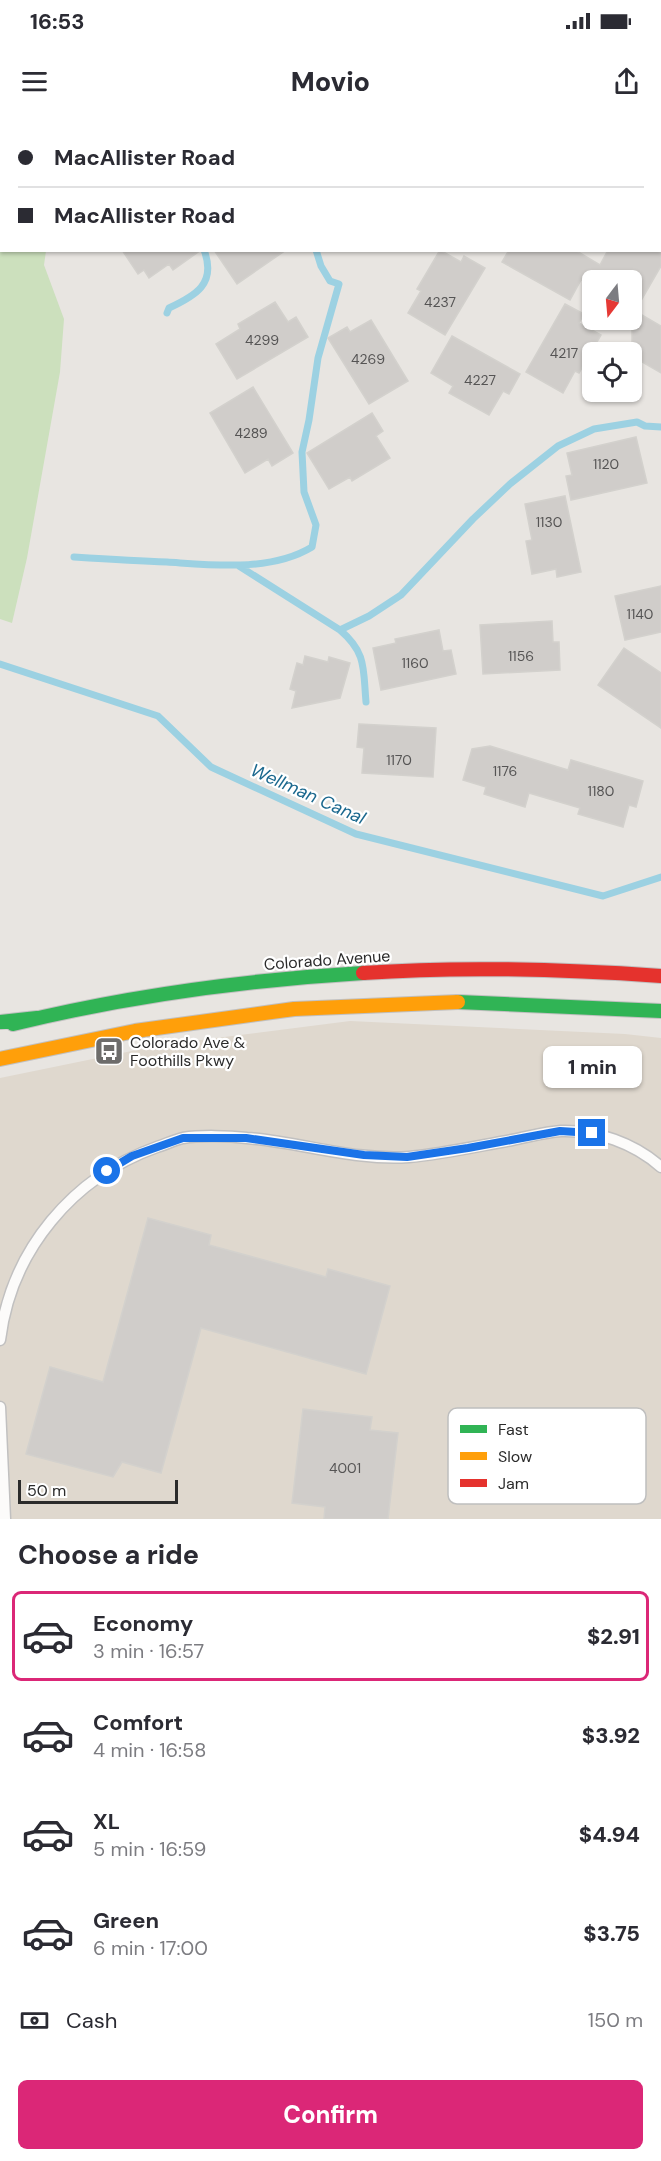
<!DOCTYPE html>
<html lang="en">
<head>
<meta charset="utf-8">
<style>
	body { margin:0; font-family:"DM Sans",sans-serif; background:#f2f2f3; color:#2b2b33; height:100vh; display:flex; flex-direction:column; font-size:22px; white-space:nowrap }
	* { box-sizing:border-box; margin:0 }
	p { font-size:20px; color:#7c7c81 }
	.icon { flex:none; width:33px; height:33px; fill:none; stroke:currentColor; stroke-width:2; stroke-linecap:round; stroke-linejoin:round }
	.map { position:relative; height:1399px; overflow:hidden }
	.drawer { display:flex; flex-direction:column; background:#fff; flex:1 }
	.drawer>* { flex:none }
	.guide { position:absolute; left:0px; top:0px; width:662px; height:132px; box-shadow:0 2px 4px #0004; display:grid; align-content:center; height:132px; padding:0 18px; background:#fff }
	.needle { width:39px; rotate:196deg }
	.tools { position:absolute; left:582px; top:150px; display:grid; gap:12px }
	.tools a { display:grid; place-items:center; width:60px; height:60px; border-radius:9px; background:#fff; box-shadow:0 2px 4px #0004; font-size:30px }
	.scale { position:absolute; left:18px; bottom:15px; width:160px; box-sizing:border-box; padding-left:6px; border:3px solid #2b2b2b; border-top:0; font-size:16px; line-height:21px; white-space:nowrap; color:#2b2b2b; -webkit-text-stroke:4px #fff; paint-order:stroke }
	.end { position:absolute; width:27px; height:27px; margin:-14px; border:8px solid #1a73e8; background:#fff; box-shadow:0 0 0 3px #fff }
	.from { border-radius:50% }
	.bubble { position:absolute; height:42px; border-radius:9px; background:#fff; box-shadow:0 2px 4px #0004; font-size:20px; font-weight:800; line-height:42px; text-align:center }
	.guide b { display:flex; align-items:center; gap:21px; height:57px; font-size:22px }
	.guide b+b { border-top:2px solid #e1e1e2 }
	.guide i { width:15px; height:15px; background:#2b2b33 }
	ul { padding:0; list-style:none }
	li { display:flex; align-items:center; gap:18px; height:90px; margin:0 12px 9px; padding:0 6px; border:3px solid transparent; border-radius:9px }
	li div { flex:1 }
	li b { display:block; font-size:22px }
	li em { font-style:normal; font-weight:800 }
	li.selected { border-color:#db2777 }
	li>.icon { width:54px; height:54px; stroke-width:1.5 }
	h2 { padding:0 18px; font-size:27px; line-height:72px }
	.pay { display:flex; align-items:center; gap:15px; height:66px; padding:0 18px; font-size:22px }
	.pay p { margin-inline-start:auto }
	.button { display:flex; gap:12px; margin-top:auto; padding:12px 18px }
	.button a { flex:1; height:69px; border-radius:9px; background:#db2777; color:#fff; font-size:24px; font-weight:800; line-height:69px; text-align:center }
	.status { display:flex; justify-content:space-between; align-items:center; height:42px; padding:0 30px; background:#fff; direction:ltr }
	.status svg { height:16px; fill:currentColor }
	header { display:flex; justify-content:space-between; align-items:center; height:78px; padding:0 18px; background:#fff; font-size:27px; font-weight:800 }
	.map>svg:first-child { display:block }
	.education { fill:#dfd8ce }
	.green { fill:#cce0bd }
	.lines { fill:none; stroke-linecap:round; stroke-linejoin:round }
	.stream { stroke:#9cd1e2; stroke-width:7 }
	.building { fill:#d0cdca; stroke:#d3d1cd; stroke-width:1.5 }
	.lane-casing { stroke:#c1c0c0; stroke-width:13 }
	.street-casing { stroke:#c1c0c0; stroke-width:25 }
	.fast-casing { stroke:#c1c0c0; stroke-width:16 }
	.slow-casing { stroke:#c1c0c0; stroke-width:16 }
	.jam-casing { stroke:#c1c0c0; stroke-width:16 }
	.lane { stroke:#fcfbfa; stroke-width:10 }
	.street { stroke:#fcfbfa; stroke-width:22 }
	.fast { stroke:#30b455; stroke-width:14 }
	.slow { stroke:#ff9f0a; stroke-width:14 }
	.jam { stroke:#e5322d; stroke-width:14 }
	.route { stroke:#1a73e8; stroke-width:8 }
	.labels { text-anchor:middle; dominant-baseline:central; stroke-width:4.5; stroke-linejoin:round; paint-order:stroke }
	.number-label { font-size:14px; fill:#555454 }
	.street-label { font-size:16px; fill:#2b2b2b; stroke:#fff }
	.poi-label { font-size:16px; fill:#2b2b2b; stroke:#fff; text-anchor:start }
	.water-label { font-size:18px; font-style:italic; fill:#1b688e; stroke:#fff }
	.key { fill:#fff; stroke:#bfbfbf; stroke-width:1.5 }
	.key-label { font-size:16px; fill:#2b2b2b }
</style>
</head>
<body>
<div class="status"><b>16:53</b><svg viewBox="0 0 49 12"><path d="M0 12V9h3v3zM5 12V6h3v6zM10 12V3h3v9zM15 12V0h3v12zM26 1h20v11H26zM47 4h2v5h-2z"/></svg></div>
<header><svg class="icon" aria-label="menu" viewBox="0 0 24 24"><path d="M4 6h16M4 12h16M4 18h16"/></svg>Movio<svg class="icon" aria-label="share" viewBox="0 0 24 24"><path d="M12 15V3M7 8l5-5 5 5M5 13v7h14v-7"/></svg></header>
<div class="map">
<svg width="661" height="1399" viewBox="0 0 661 1399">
	<rect width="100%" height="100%" fill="#e8e5e1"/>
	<path class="education" d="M350,901L625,914L661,918V1399H0V958L161,925Z"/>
	<path class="green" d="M0,50L2,130L46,131L44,145L64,199L60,252L27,438L12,503L0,499Z"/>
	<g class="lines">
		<path class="stream" d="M7,2L8,0
			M0,43L2,34
			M167,193L169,188C195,176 217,164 204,130
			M74,437C105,439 136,441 167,442C213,445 271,452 312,427L316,405L304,372L302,332L309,300L318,238L339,164L330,161L321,146L316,130
			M239,446L340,510C367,533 363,549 366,582
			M340,510L369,496L401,475L473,399L510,364L558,326L594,309L637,302L645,306L661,307
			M0,544L158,596L211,647L356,714L603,776L661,757"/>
	</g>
	<path class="building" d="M122,130H201L173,150L169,144L149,158L144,150L138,154Z
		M214,130H286L237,164Z
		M440,130L461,142L464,136L485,148L445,215L408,193L421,171L417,169Z
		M509,130H575L600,145L608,130H661V146L635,191L661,206V253L632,236V160H581L570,180L502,142Z
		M275,182L288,202L296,197L308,217L237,259L216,224L240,209L238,204Z
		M565,184L584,194L579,203L601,215L579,253L575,251L563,273L526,252Z
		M371,200L408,261L369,284L328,218L347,207L350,212Z
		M452,216L520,254L509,274L503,271L489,295L449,273L453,266L431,253Z
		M253,267L293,333L272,346L268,339L245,353L210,293Z
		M372,293L383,311L376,316L390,338L352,361L350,357L329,369L307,333Z
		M636,317L647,363L571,380L566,356L572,355L567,333Z
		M565,376L581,452L557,457L556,449L532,454L526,421L532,420L525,384Z
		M661,466V512L625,520L615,476Z
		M552,501L553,522H559L560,550L483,554L480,505Z
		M439,510L443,531L451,530L456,554L381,570L373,528L396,523L395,519Z
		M624,528L661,553V608L598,565Z
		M305,536L328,542L329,537L350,543L340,578L292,588L296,571L290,569L297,543L303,545Z
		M359,604L436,608L433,657L362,653L364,628L357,627Z
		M490,626L568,650L571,640L643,661L636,687L629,685L623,707L578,694L580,688L529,673L525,687L484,674L486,667L463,660L472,629Z
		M148,1098L211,1115L209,1125L326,1157L328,1149L390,1166L366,1254L201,1208L161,1353L122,1342L113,1357L26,1334L50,1247L103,1262Z
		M303,1289L372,1297L370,1310L398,1313L388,1399H324L325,1387L292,1383Z"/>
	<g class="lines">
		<g class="lane-casing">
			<path id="lane" d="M0,1220C11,1130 73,1057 157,1027C166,1024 175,1020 183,1018C201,1015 229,1016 247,1018C300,1022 355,1041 409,1037C443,1034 478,1026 512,1020C528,1017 545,1012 561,1011C597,1010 634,1023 661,1047
				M0,1287L5,1399"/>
		</g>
		<g class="street-casing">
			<path id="street" d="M660,32H661"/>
		</g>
		<g class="fast-casing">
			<path id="fast" d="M458,882L661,891
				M0,902L37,898
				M13,904C127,876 246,860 363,853"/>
		</g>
		<g class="slow-casing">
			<path id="slow" d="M0,939L135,911L294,889L458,882"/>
		</g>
		<g class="jam-casing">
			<path id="jam" d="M363,853C462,846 562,849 661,856"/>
		</g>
		<use href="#lane" class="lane"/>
		<use href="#street" class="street"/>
		<use href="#fast" class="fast"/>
		<use href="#slow" class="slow"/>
		<use href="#jam" class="jam"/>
	</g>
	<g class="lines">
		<path class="route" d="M107,1051L132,1036L183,1018H246L364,1035L407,1037L468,1028L560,1011L592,1013"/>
	</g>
	<defs>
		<g id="bus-square" transform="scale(1.5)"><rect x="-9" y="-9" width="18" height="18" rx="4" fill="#6d6c6b" stroke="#fff"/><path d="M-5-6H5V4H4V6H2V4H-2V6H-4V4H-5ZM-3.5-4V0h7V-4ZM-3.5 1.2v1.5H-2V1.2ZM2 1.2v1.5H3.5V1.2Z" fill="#fff"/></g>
	</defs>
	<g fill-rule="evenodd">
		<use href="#bus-square" x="109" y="931"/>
	</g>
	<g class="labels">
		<g class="number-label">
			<text x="440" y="182">4237</text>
			<text x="262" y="220">4299</text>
			<text x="564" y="233">4217</text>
			<text x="368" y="239">4269</text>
			<text x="480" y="260">4227</text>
			<text x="251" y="313">4289</text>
			<text x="606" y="344">1120</text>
			<text x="549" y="402">1130</text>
			<text x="640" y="494">1140</text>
			<text x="521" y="536">1156</text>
			<text x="415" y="543">1160</text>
			<text x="399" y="640">1170</text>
			<text x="505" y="651">1176</text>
			<text x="601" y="671">1180</text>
			<text x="345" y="1348">4001</text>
		</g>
		<g class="street-label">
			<text transform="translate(327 840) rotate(-4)">Colorado Avenue</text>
		</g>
		<g class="poi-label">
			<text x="130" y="922">Colorado Ave &amp;<tspan x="130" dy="18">Foothills Pkwy</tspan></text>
		</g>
		<g class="water-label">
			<text transform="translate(308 674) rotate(24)">Wellman Canal</text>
		</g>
	</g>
	<rect x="448" y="1288" width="198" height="96" rx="9" class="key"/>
	<rect x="460" y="1305" width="27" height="8" fill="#30b455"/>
	<rect x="460" y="1332" width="27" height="8" fill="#ff9f0a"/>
	<rect x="460" y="1359" width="27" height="8" fill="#e5322d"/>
	<g class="key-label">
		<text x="498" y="1315">Fast</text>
		<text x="498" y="1342">Slow</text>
		<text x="498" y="1369">Jam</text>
	</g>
</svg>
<div class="tools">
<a><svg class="needle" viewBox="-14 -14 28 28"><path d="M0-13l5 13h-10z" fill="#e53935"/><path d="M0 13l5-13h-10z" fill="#7c7c81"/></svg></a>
<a><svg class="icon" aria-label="locate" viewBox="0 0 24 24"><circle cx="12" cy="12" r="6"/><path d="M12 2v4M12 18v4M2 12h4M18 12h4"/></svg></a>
</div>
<div class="scale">50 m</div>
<i class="end from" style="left:107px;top:1051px"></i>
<i class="end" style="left:592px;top:1013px"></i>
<div class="bubble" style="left:543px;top:926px;width:99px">1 min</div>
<div class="guide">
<b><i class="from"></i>MacAllister Road</b>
<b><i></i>MacAllister Road</b>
</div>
</div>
<section class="drawer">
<h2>Choose a ride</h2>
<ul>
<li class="selected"><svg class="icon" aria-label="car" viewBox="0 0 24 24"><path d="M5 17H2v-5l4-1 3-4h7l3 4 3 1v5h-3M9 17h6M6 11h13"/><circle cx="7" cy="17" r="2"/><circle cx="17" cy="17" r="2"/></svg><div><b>Economy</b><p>3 min · 16:57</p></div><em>$2.91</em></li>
<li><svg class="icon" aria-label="car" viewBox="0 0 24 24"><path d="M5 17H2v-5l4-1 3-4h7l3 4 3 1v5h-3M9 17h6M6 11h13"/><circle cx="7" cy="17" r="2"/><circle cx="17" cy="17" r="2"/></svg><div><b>Comfort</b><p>4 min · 16:58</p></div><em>$3.92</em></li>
<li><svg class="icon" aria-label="car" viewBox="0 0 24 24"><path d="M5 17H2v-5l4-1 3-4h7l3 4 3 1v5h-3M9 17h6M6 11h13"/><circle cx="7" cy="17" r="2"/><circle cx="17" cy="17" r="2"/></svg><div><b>XL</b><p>5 min · 16:59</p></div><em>$4.94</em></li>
<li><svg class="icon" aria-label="car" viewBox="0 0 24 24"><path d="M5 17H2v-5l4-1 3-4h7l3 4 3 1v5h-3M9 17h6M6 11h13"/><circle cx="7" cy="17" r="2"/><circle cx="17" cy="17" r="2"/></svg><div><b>Green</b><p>6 min · 17:00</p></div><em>$3.75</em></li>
</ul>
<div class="pay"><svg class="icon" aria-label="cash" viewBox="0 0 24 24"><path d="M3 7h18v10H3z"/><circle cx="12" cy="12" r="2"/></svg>Cash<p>150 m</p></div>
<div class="button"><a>Confirm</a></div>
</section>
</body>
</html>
